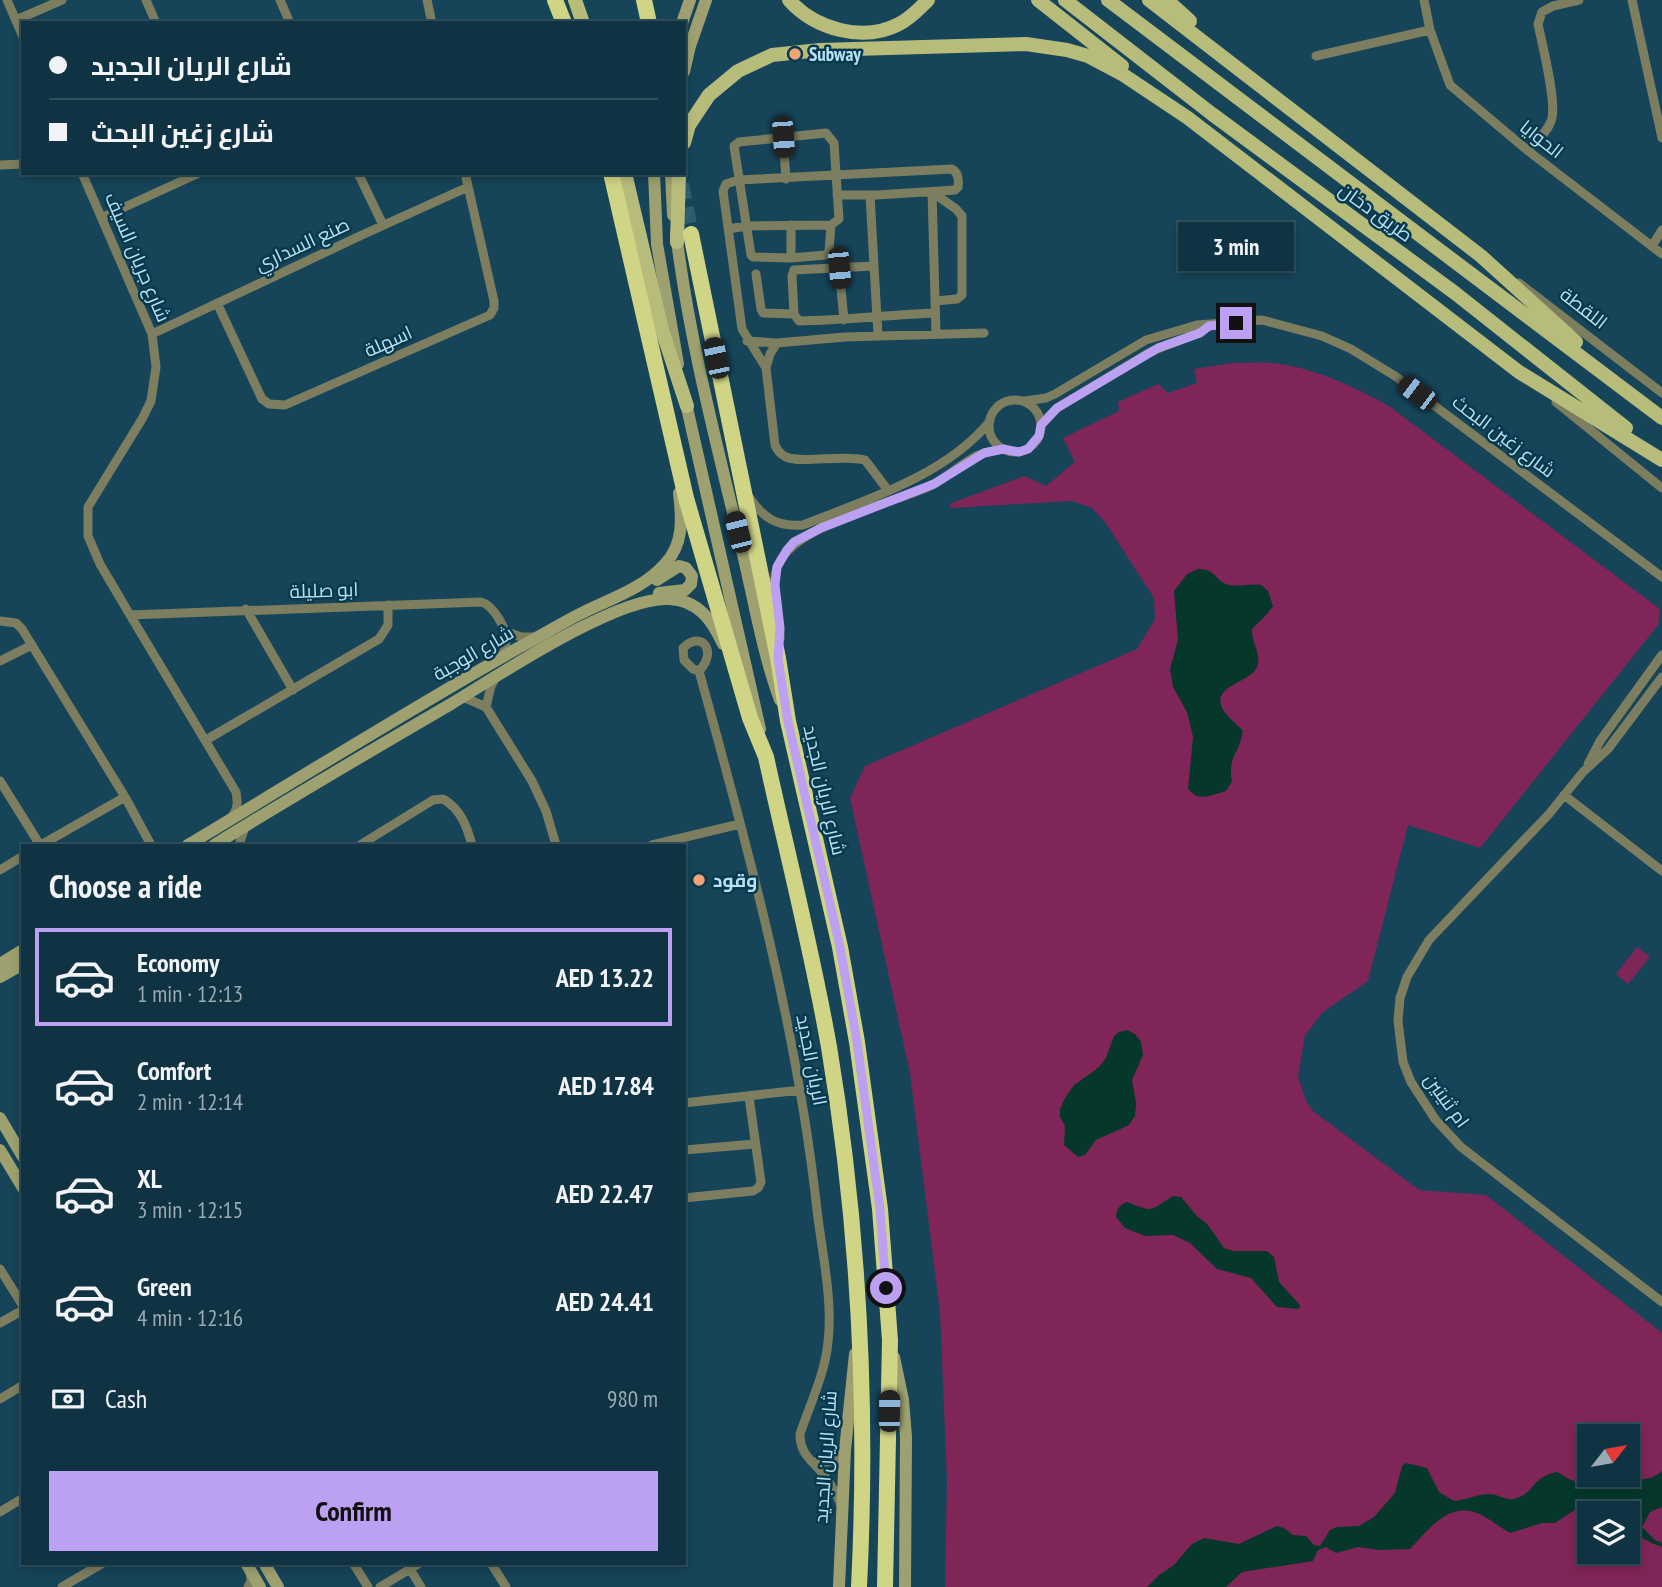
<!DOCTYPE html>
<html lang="en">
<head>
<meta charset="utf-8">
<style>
	body { margin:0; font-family:"PT Sans Narrow",Cairo,sans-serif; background:#1e3f4e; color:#f1f3f6; height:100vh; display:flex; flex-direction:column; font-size:26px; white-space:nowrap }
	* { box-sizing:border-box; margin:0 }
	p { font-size:23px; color:#9caab2 }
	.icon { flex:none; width:38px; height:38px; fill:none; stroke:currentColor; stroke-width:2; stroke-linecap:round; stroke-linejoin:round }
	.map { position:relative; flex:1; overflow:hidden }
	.side { position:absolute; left:21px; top:844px; width:665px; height:721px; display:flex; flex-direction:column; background:#103343; border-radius:0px; box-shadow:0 4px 10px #0003,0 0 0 2px #304e5c }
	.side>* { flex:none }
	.guide { position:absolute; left:21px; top:21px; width:665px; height:154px; border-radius:0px; box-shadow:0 4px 10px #0003,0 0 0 2px #304e5c; display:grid; align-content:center; height:154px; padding:0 28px; background:#103343 }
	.needle { width:46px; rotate:59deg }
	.controls { position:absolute; left:1577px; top:1424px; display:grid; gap:14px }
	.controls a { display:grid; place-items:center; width:63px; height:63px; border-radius:0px; background:#103343; box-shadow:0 4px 10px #0003,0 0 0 2px #304e5c; font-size:35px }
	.end { position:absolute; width:32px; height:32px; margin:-16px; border:9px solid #bca0f2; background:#111; box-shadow:0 0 0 4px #111 }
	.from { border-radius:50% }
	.bubble { position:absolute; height:49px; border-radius:0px; background:#103343; box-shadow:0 4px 10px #0003,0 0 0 2px #304e5c; font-size:23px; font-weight:700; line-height:49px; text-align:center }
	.car { position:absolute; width:21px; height:42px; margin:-21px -10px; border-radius:9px; box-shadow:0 0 5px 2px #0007; background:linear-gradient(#222 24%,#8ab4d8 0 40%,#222 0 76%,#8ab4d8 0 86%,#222 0) }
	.guide b { display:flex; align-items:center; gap:24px; height:66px; font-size:26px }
	.guide b+b { border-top:2px solid #304e5c }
	.guide i { width:18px; height:18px; background:#f1f3f6 }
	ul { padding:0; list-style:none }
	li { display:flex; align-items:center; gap:21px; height:98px; margin:0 14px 10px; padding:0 14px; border:4px solid transparent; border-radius:0px }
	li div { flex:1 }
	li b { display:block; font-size:26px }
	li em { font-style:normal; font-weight:700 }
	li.current { border-color:#bca0f2 }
	li>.icon { width:63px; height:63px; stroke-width:1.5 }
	h2 { padding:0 28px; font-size:32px; line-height:84px }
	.pay { display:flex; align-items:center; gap:18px; height:77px; padding:0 28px; font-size:26px }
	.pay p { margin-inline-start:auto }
	.primary-button { display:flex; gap:14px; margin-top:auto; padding:14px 28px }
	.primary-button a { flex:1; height:80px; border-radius:0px; background:#bca0f2; color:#111; font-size:28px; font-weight:700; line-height:80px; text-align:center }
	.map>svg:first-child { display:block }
	.green { fill:#802557; fill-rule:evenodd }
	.water { fill:#06372b }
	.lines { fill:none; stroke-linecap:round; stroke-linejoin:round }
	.highway-tunnel { stroke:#2e5c71; stroke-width:16; stroke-dasharray:16 8; stroke-linecap:butt }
	.street { stroke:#7c7e5f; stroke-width:9 }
	.secondary { stroke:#9ea16f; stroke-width:12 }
	.primary { stroke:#b8bc7b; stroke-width:14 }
	.highway { stroke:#d0d485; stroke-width:16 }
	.route { stroke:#bca0f2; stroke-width:9 }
	.poi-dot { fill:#efa377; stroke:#083a4e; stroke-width:2.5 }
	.labels { text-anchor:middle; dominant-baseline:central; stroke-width:5; stroke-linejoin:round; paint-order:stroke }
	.poi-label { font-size:19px; font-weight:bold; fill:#b9e1f6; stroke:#083a4e; text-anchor:start }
	.street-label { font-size:19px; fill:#b9e1f6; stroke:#083a4e }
</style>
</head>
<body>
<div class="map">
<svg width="1662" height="1587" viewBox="0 0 1662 1587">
	<rect width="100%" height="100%" fill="#164459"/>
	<path class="green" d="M1232,363C1245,363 1258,362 1271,363C1310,366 1355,387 1389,406L1660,609L1658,625L1480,848L1408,825L1368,981L1323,1012L1305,1035L1298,1077L1306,1101L1313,1111L1419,1190L1486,1195L1662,1333V1587H945L947,1480L940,1312L910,1073L850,798L865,766L1137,649L1155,619L1154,598L1105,522L1092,508L1072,501L951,508L949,504L1024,476L1046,486L1075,462L1063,438L1119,411L1118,402L1158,384L1168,393L1197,383L1194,369ZM1589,1437H1628V1475H1589ZM1589,1514H1628V1552H1589Z
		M1637,947L1650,957L1628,984L1616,974Z"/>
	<path class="water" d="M1198,569C1216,569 1214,579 1226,584C1236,588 1250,583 1261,585L1268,591L1273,606L1267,614L1252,629C1251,642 1262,654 1257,667C1251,682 1215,685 1221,705C1223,714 1237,724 1243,731C1240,752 1227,758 1232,781L1226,791C1210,795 1200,803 1188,789L1193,737L1187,712L1173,687L1170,669L1178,640L1174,591L1187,574Z
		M1127,1030L1135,1034L1141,1042L1143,1055L1132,1080L1136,1103L1135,1116L1129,1125L1096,1140L1085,1155L1078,1157L1064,1145L1065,1126L1060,1117V1109L1065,1098L1074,1085L1098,1068L1106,1058L1114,1036L1119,1032Z
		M1173,1196L1181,1197L1197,1216L1208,1225L1224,1248L1233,1251H1267L1274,1257L1279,1282L1300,1305L1299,1309L1277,1307L1251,1278L1217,1269L1190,1243L1173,1235L1145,1236L1125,1228L1116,1217C1117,1209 1119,1205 1127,1202C1154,1212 1148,1212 1173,1196Z
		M1406,1463L1427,1468L1439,1492L1454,1501C1465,1500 1480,1493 1491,1494C1500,1495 1508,1502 1517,1498C1535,1492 1533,1476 1557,1472C1564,1475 1569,1481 1577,1481C1586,1482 1590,1477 1598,1475C1622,1471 1642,1489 1662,1471V1507L1650,1512L1642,1527L1655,1540L1662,1543V1547C1649,1543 1640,1535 1628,1532V1514H1610L1602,1506L1582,1505L1555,1523H1542L1510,1533C1501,1528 1484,1515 1477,1513C1448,1502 1428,1530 1410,1549L1380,1550L1358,1547L1336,1553L1326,1547L1318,1550L1313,1561L1242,1572L1226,1587H1147L1159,1575L1174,1565L1192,1544L1204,1538L1239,1544L1277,1526L1284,1528L1293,1535L1306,1536L1314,1545L1320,1546L1330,1530L1337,1527L1359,1526L1374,1517L1395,1493L1402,1466Z"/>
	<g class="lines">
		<path class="highway-tunnel" d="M681,184L691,234"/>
		<path class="street" d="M7,0L23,37
			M146,0L156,23
			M280,0L290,23
			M427,0L432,23
			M1424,0L1430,30L1450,85L1527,150L1662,254
			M1632,0L1662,138
			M16,20L62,0
			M1316,56L1430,30
			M783,137L786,179
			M1527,150C1535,142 1547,133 1551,121C1558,105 1542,44 1538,24L1542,12L1553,6L1579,0
			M0,165L23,164
			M82,173L152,334L156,367L151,401L142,419L88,507V536L100,564L130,615L236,792C238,803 238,809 231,818
			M358,173L383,225
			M932,192L956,209L962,216V295L957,299L935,301
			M932,192L936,334
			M870,195L878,336
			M103,217L199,173
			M791,225V258L826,255L829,251L831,225
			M728,229L747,226L831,225L839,219L834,143L826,133L739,142L734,146L751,255L753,257L791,258
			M1652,246L1662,230
			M874,266L794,270L792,276L794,314L799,321C844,320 889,315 935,313
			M839,268L844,320
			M756,274L761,309L763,313L794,314
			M1519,283L1662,393
			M217,303L262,399L269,404L285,405L490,315L494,308V301L465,173
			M152,334L362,235L468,187
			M747,341L777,343L845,337L984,333
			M777,343L770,354L766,368L775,445C777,450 780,454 786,457C803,464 841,454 865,460L887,489
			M766,368L742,329L723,191L726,184L738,180L952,169C959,173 959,180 958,187L955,190L877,195H837
			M989 426a26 26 0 1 1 52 0a26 26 0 1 1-52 0Z
			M1025,401L1046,398L1055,394L1146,340L1197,325L1262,320L1322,336L1351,349L1395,376L1662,577
			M1556,402L1662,488
			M1041,425L1057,408L1145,355C1165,343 1190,340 1209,326
			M749,497C763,518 777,527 803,525C866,500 947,475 990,421
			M246,609L293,690
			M130,615L481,602C493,605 506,627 506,640C506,645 504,652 502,657
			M0,621L16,623L22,629L125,797L151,845
			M505,631L521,637H537
			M780,639C781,615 768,588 778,565C795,524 893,504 932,485C947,477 959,466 973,458C982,452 993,451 1003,449
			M0,661L32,645
			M699,671C718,652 702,629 683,648L684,660L693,669L699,671C748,848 797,1027 817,1210C822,1253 833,1300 828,1342C825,1374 810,1404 800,1434C800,1455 812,1460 824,1475C831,1484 837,1495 841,1505
			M1662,677L1608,749L1583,772L1549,814L1429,940L1407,977L1400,998L1398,1021L1403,1062L1411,1082L1435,1119L1461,1147L1662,1302
			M463,697L486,707L532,781L546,811L556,845
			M486,707L491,686L495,679
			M206,740L379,639L388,625V605
			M1588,764L1600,741L1662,655
			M0,781L40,845
			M1564,795L1662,871
			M41,845L125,797
			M239,845L245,827
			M360,845L433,800L443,799C461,809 467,827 472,845
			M652,845L740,824
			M0,870L23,856
			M684,1103L801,1090
			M684,1150L755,1144
			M684,1198L753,1191L758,1188L761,1182L749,1097
			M0,1269L23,1306
			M0,1323L23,1310
			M0,1399L23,1385
			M811,1461L818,1463L834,1461L845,1451
			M0,1512L23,1498
			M353,1563L368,1587
			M491,1563L506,1587
			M410,1569L421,1587
			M62,1587L103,1563
			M248,1587L251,1581L250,1571
			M380,1587L420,1563"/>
		<path class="secondary" d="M682,23L690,0
			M684,72L690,46L706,0
			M654,173L657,244L678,364
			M671,173L673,215
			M676,233C689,340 717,445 742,550C754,600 762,651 780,700
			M685,399L760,729
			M657,580L679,566L686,568L692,576L691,584L685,590L659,593
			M188,845C298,779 407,711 518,648C537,638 555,627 574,617C605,600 641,591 665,564C684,544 682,518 679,493
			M214,845C292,797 372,750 451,704C499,675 617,596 669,599C698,600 712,620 723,644
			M0,964L23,950
			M0,977L23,964
			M0,1118L23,1157
			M0,1150L23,1188
			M894,1357L903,1400L906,1437L905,1587
			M246,1563L260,1587
			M264,1563L278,1587
			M839,1587L845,1450L855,1354"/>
		<path class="primary" d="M575,0L583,23
			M789,0C815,29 863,43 899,24C911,18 919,9 928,0
			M1038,0L1122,66
			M1065,0L1212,114L1455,293L1626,428
			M1108,0L1662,418
			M1149,0L1481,256L1576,342
			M1167,0L1190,21
			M684,143L689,125L709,95L738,71L772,55L820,50L1026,44L1067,50L1088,56L1122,74L1188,118L1519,372L1662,460
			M625,173L662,330L687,406
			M677,242L679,173"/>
		<path class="highway" d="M555,0L564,23
			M644,0L649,23
			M611,173L686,498L750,718L766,757C787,853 812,950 829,1047C859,1226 868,1407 859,1587
			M691,234L778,658L788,721L840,947L857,1042L880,1209L890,1340L885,1587"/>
	</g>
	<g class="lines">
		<path class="route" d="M886,1288L880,1209L857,1042L840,947L788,722L778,659L780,628L775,585L777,567L787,550L794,542L821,528L934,484L984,453L1003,449L1019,452L1028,449L1039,436L1041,425L1057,408L1158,348L1200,333L1209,326L1236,323"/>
	</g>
	<g class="poi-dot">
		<circle cx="795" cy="54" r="7"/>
		<circle cx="699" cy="880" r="7"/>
	</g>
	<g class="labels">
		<g class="poi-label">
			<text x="809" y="54">Subway</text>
			<text x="713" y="880">وقود</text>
		</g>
		<g class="street-label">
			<text transform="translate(1542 139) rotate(38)">الحوايا</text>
			<text transform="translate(1376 212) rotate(36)">طريق دخان</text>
			<text transform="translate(302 244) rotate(-25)">صنع السداري</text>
			<text transform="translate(138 257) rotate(67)">شارع جريان السيف</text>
			<text transform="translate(1584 308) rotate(38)">اللقطة</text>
			<text transform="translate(388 341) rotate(-24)">اسهلة</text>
			<text transform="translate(1504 436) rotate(37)">شارع زغين البحث</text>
			<text transform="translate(324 590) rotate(-2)">ابو صليلة</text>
			<text transform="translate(473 653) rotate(-30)">شارع الوجبة</text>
			<text transform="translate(825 790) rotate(77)">شارع الريان الجديد</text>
			<text transform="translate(812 1060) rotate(79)">الريان الجديد</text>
			<text transform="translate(1447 1100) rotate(54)">ام ثنيتين</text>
			<text transform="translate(825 1457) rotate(-86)">شارع الريان الجديد</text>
		</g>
	</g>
</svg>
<div class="controls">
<a><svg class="needle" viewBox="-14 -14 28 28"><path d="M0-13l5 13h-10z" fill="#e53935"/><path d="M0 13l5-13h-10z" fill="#9caab2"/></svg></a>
<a><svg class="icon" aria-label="layers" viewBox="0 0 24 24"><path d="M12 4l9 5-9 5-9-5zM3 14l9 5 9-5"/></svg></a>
</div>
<i class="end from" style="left:886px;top:1288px"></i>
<i class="end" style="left:1236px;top:323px"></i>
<div class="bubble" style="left:1178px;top:222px;width:116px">3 min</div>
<i class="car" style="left:783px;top:137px;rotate:176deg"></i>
<i class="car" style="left:839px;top:268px;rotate:175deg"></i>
<i class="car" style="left:716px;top:358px;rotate:348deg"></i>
<i class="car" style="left:1417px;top:393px;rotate:307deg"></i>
<i class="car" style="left:738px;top:532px;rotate:346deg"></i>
<i class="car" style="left:889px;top:1411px;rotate:1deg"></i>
<div class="guide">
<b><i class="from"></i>شارع الريان الجديد</b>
<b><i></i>شارع زغين البحث</b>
</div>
<section class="side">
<h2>Choose a ride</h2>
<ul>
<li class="current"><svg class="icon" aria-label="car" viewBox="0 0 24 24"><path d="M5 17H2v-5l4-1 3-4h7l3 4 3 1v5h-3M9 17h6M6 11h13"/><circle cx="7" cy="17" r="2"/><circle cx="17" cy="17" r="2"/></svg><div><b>Economy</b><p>1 min · 12:13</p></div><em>AED 13.22</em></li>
<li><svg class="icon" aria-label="car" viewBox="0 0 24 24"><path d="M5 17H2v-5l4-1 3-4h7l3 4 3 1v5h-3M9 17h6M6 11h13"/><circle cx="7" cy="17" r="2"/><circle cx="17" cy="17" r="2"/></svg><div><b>Comfort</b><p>2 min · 12:14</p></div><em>AED 17.84</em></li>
<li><svg class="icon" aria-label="car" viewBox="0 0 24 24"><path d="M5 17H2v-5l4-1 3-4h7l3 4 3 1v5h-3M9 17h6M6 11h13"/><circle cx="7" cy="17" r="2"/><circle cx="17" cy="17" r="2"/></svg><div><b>XL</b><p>3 min · 12:15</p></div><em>AED 22.47</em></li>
<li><svg class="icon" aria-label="car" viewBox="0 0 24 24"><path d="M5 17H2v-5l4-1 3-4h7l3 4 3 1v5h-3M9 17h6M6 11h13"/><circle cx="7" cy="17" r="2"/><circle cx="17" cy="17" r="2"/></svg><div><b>Green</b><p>4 min · 12:16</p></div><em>AED 24.41</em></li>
</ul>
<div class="pay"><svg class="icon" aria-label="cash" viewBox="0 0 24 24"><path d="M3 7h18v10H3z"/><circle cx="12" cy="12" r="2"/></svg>Cash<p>980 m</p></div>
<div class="primary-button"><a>Confirm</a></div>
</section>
</div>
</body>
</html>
